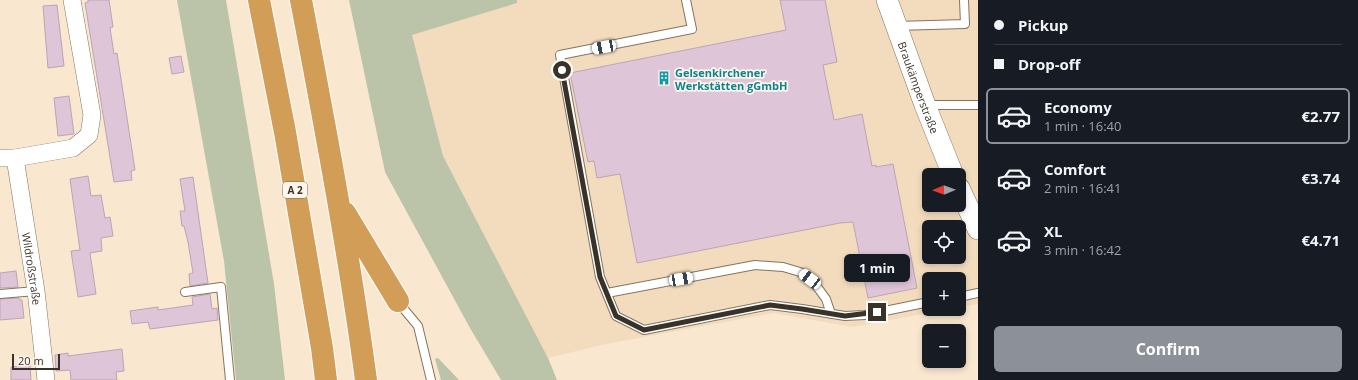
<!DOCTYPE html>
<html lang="en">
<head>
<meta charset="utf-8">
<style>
	body { margin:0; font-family:"Open Sans",sans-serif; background:#20242c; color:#f1f3f6; height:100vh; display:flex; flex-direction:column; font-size:15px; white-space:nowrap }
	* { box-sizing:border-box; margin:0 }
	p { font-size:13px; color:#9ea1a6 }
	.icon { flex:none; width:22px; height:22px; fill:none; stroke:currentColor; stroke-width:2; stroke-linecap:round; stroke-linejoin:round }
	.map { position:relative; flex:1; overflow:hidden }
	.sheet { display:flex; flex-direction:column; background:#171b24; width:380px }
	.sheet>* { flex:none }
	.banner { display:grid; align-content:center; height:88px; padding:0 16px; background:#171b24 }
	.needle { width:26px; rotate:269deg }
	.controls { position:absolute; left:922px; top:168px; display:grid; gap:8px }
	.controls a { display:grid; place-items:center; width:44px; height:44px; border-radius:6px; background:#171b24; box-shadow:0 2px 6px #0003; font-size:20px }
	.scale { position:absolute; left:12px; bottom:10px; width:48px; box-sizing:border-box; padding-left:4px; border:2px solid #393229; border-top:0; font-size:11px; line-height:14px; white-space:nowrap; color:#393229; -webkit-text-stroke:3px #fef6ed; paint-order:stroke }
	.end { position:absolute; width:18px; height:18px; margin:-9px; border:5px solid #393229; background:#fff; box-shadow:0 0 0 2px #fff }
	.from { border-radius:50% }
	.bubble { position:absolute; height:28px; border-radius:6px; background:#171b24; box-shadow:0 2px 6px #0003; font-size:13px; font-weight:700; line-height:28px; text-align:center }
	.car { position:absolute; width:12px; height:24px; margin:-12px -6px; border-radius:5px; box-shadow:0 0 3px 1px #0007; background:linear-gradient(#fff 24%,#345 0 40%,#fff 0 76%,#345 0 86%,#fff 0) }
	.banner b { display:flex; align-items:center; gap:14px; height:38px; font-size:15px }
	.banner b+b { border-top:1px solid #363941 }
	.banner i { width:10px; height:10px; background:#f1f3f6 }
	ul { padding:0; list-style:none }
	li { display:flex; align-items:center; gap:12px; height:56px; margin:0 8px 6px; padding:0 8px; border:2px solid transparent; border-radius:6px }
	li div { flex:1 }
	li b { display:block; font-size:15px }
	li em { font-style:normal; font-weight:700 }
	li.selected { border-color:#8c9099 }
	li>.icon { width:36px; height:36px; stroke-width:1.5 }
	.action { display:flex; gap:8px; margin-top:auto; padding:8px 16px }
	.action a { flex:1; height:46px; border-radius:6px; background:#8c9099; color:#fff; font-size:16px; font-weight:700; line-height:46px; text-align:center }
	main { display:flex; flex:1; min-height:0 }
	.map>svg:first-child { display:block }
	.built { fill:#f3dcbe; fill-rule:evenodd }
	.green { fill:#bbc3a8 }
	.building { fill:#dec5d7; stroke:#bca4b6 }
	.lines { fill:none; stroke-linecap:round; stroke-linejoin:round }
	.service-casing { stroke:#85745f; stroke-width:10 }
	.minor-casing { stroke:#85745f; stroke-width:18 }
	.tertiary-casing { stroke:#85745f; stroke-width:22 }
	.motorway-casing { stroke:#fff; stroke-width:24 }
	.service { stroke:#fff; stroke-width:8 }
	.minor { stroke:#fff; stroke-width:17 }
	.tertiary { stroke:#fff; stroke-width:21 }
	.motorway { stroke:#d19d57; stroke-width:22 }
	.route { stroke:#393229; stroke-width:5 }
	.labels { text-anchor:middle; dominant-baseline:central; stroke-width:3.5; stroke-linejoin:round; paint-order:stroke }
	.shield { fill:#fef6ed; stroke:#746d64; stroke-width:1 }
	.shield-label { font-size:10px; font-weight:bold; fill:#393229 }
	.culture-label { font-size:11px; font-weight:bold; fill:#0d838f; stroke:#fef6ed; text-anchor:start }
	.street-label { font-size:11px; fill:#393229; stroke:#fef6ed }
</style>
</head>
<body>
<main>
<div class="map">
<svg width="978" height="380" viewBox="0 0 978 380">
	<rect width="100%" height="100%" fill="#fae7d0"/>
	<path class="built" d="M517,0H978V304L959,307V279H929V309H950L852,327L774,313L606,344L548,358L443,156L412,35L517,3ZM929,175H959V205H929ZM929,227H959V257H929Z"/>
	<path class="green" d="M177,0H226L274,284L285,380H236L224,261Z
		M349,0H517V3L412,35L443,156L548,358L557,380H501L470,328L385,172Z
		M438,358L459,380H441L435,359Z"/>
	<path class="building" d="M88,0H109L113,27L110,28L114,54L117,53L135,170L131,171L132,180L114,182L85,3L88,2Z
		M780,0H825L837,62L823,65L834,120L862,114L872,166L876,165V167L893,164L917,288L868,298L853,222L840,223L637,263L620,174L597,178L594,161L588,162L570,73L786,30Z
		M57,5L64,66L48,68L43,6Z
		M181,56L184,72L172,74L169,58Z
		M69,96L74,134L58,136L54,98Z
		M88,176L91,196L101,195L105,218L110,217L113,236L101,238L102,251L90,253L96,294L78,297L71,251L80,250L70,179Z
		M193,177L208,283L190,286L189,274L193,273L188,242L184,226H182L180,211H185L180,179Z
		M16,271L18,287L0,288V273Z
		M210,294L212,309L217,308L218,320L150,329L148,322L132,324L130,311L158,307V310L193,305L192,297Z
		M19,298L20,300H22L24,318L0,320V299Z
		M122,349L124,371L116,372L117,380H71L70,370L56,371L55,355L68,353V356Z
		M30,365L31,380H11V367Z"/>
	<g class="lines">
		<g class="service-casing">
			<path id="service" d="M686,0L692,29L560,55L600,277L616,316L644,330L770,305L802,309L845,316L865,315L929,302
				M896,26L965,24L964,0
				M926,105H978
				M185,292L221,287L230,380
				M607,293L755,265L783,267L800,272L810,279L818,288L826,299L831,314
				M0,294L36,291
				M959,297L978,293
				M398,302L418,326L431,380"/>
		</g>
		<g class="minor-casing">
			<g id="minor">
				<path id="s1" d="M0,158H15L36,291L46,380"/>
				<path d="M15,158L73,148L89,135L92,115L72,0"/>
			</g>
		</g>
		<g class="tertiary-casing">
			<g id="tertiary">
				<path id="s2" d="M887,0L925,105L953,175"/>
				<path d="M959,188L978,229"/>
			</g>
		</g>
		<g class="motorway-casing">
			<path id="motorway" d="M259,0L285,132L322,348L326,380
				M301,0C325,126 349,253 366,380
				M345,213L398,301"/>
		</g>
		<use href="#service" class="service"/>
		<use href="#minor" class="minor"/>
		<use href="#tertiary" class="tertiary"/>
		<use href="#motorway" class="motorway"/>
	</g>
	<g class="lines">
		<path class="route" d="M562,70L600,277L616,316L644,330L770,305L802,309L845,316L877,312"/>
	</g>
	<defs>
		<g id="building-bare" transform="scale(1.08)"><path d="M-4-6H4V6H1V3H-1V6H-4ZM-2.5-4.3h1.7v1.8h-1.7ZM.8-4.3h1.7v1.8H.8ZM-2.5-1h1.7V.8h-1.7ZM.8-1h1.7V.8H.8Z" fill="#0f9aa8" stroke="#fef6ed" stroke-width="2.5" paint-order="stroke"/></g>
	</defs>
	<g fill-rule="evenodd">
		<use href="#building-bare" x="664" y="78"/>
	</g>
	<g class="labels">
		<rect class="shield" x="283" y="182" width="24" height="16" rx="3"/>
		<g class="shield-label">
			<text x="295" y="190">A 2</text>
		</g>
		<g class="culture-label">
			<text x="675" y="72">Gelsenkirchener<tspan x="675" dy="13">Werkstätten gGmbH</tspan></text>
		</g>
		<g class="street-label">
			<text stroke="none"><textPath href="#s2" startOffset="93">Braukämperstraße</textPath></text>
			<text stroke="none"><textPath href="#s1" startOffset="127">Wildroßstraße</textPath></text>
		</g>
	</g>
</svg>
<div class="controls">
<a><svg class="needle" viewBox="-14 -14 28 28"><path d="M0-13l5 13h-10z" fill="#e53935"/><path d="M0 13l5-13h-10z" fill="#9ea1a6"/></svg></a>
<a><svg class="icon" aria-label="locate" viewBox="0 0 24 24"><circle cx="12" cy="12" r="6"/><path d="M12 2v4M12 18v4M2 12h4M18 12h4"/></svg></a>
<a>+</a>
<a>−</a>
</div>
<div class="scale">20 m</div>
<i class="end from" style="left:562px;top:70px"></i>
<i class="end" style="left:877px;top:312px"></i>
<div class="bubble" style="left:844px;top:254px;width:66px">1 min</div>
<i class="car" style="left:604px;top:47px;rotate:259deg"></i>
<i class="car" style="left:681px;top:279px;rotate:80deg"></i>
<i class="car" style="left:810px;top:279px;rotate:307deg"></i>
</div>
<section class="sheet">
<div class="banner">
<b><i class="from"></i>Pickup</b>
<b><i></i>Drop-off</b>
</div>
<ul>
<li class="selected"><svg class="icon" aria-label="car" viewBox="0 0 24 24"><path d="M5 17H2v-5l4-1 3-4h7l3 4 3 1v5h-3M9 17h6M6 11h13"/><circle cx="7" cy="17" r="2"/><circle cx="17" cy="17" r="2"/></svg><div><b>Economy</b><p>1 min · 16:40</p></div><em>€2.77</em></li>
<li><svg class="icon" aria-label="car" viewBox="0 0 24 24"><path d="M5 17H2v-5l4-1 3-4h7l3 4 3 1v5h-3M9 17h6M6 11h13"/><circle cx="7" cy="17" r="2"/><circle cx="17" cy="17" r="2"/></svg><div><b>Comfort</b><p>2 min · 16:41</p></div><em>€3.74</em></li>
<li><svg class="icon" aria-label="car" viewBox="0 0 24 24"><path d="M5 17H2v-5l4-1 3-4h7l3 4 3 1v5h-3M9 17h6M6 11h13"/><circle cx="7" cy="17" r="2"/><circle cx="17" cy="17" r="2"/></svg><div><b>XL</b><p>3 min · 16:42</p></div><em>€4.71</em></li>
</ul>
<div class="action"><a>Confirm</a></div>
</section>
</main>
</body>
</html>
